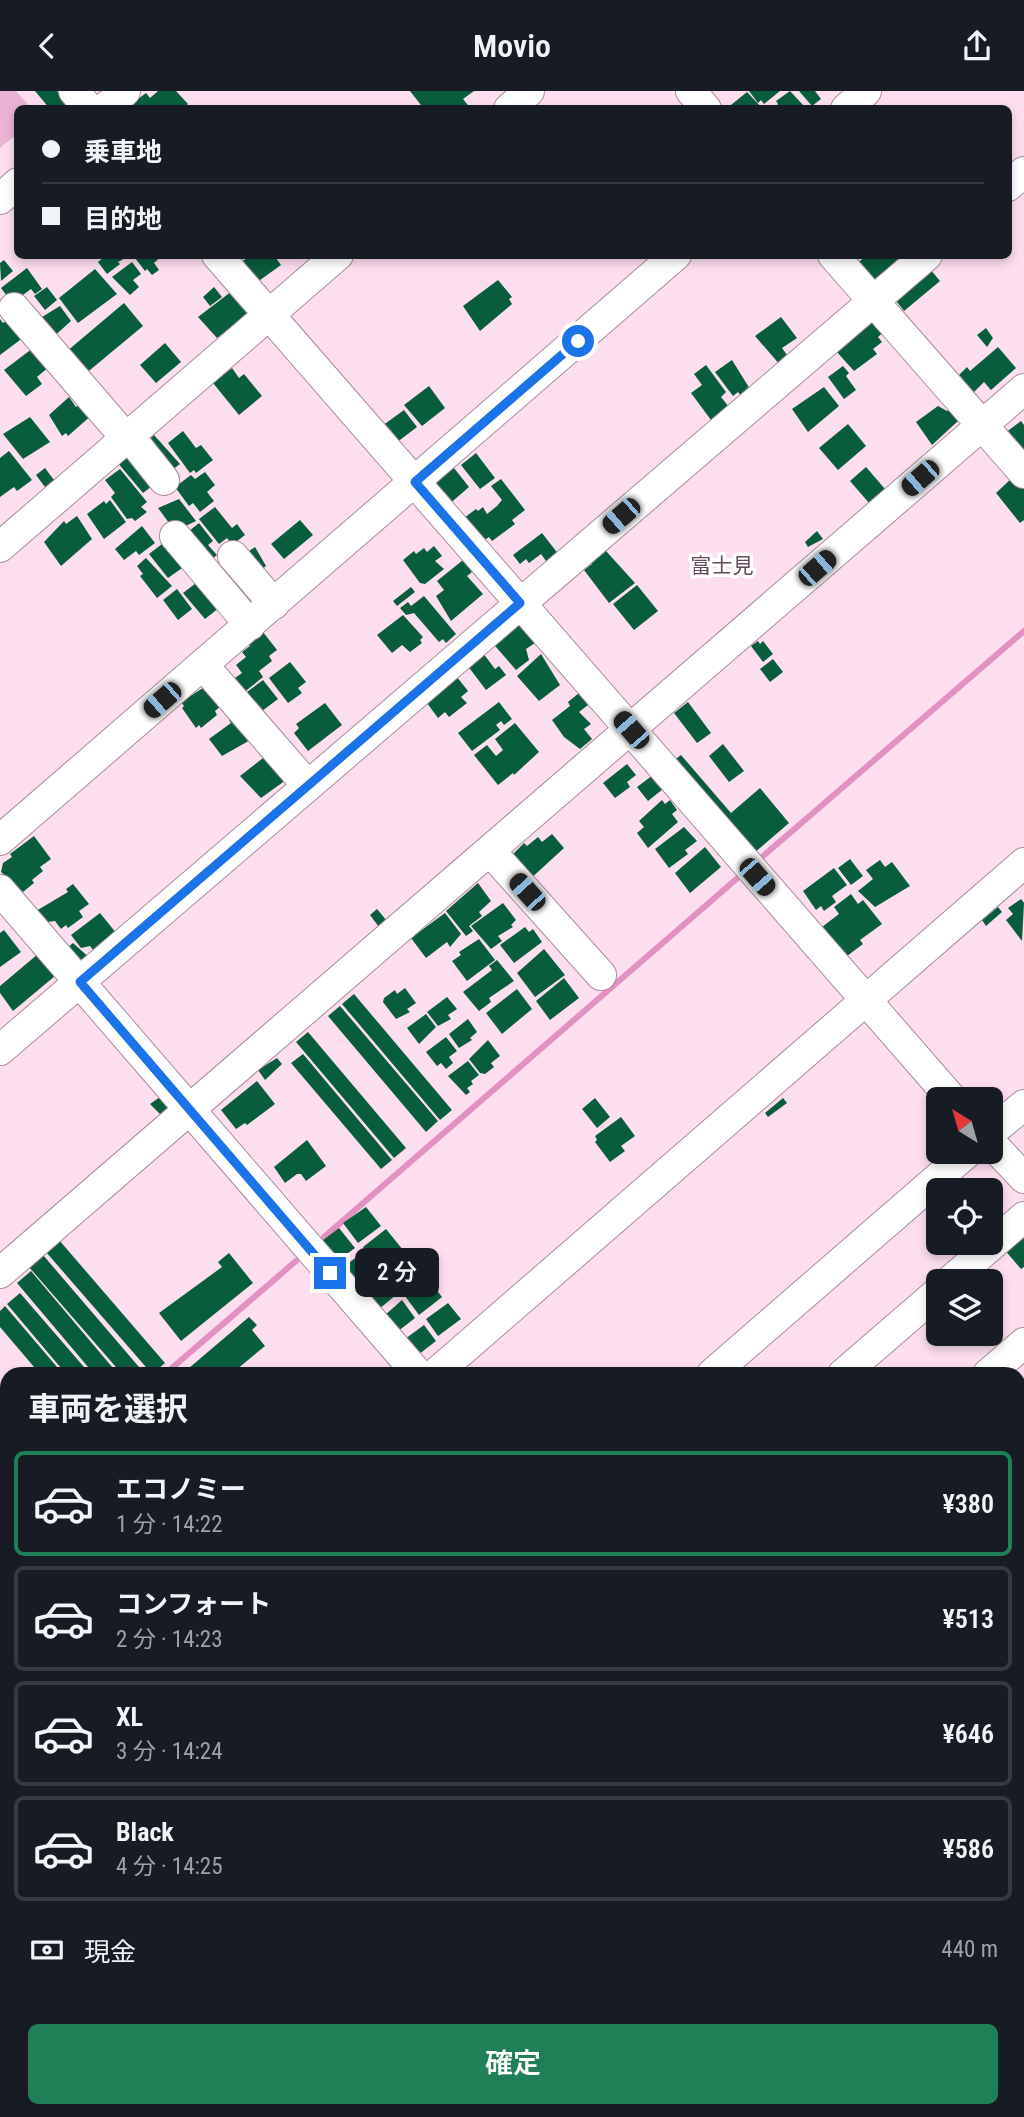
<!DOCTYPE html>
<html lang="ja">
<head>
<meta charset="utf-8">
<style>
	body { margin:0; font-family:"Roboto Condensed","Noto Sans JP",sans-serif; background:#242831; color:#f1f3f6; height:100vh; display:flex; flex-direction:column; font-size:26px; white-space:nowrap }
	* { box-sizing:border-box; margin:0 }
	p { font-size:23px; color:#9ea1a6 }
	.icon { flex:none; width:38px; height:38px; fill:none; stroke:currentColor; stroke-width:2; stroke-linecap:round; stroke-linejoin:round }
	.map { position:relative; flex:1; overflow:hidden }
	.details { position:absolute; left:0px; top:1276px; width:1026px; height:751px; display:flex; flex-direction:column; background:#171b24; border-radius:21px 21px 0 0; box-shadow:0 4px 10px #0003 }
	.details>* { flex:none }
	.guide { position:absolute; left:14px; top:14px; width:998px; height:154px; border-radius:10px; box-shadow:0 4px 10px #0003; display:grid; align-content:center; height:154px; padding:0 28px; background:#171b24 }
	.needle { width:46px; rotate:323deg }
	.tools { position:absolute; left:926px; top:996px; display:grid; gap:14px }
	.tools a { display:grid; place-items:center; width:77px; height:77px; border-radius:10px; background:#171b24; box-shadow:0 4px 10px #0003; font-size:35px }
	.end { position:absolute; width:32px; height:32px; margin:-16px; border:9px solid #1a73e8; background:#fff; box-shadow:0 0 0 4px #fff }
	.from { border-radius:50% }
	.bubble { position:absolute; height:49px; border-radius:10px; background:#171b24; box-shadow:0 4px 10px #0003; font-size:23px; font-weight:600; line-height:49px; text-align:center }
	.car { position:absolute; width:21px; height:42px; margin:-21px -10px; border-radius:9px; box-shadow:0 0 5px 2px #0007; background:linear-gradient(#222 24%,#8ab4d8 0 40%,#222 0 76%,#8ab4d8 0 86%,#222 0) }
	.guide b { display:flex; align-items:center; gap:24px; height:66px; font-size:26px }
	.guide b+b { border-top:2px solid #363941 }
	.guide i { width:18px; height:18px; background:#f1f3f6 }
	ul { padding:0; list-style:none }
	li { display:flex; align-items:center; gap:21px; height:105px; margin:0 14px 10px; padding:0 14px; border:4px solid #363941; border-radius:10px }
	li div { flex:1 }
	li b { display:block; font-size:26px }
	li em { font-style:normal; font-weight:600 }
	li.on { border-color:#1f7f57 }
	li>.icon { width:63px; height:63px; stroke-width:1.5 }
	h2 { padding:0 28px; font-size:32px; line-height:84px }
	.pay { display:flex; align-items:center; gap:18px; height:77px; padding:0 28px; font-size:26px }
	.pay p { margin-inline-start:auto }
	.primary-button { display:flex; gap:14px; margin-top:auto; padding:14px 28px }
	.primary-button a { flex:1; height:80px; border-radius:10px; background:#1f7f57; color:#fff; font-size:28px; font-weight:600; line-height:80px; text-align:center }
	header { display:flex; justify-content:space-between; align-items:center; height:91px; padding:0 28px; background:#171b24; font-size:32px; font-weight:600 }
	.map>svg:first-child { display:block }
	.grass { fill:url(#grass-tufts) }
	.pitch { fill:#eab3d3 }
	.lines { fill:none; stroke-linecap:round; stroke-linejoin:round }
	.stream { stroke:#e291c2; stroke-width:6 }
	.building { fill:#085d3d }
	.minor-casing { stroke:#a98d9c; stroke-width:32 }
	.minor { stroke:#fff; stroke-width:30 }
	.route { stroke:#1a73e8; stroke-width:9 }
	.labels { text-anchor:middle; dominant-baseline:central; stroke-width:7; stroke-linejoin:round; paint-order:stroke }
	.quarter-label { font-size:21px; fill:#644b59; stroke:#fff }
</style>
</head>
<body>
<header><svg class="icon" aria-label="back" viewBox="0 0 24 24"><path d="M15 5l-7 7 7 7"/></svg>Movio<svg class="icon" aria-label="share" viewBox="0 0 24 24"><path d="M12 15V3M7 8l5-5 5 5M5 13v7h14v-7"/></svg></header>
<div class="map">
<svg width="1024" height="2026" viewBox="0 0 1024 2026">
	<defs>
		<pattern id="grass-tufts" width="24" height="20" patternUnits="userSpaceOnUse" patternTransform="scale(1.75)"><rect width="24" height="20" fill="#eab3d3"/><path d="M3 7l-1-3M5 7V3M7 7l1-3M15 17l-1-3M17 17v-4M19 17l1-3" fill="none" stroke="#bf92ac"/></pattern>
	</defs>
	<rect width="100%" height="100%" fill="#fddeef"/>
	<path class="grass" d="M1024,1742V1965L1019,1958L1018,1747Z"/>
	<path class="pitch" d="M0,0H16L31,17L18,18L17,43L0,57Z"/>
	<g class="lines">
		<path class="stream" d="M762,766L1024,540
			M324,1146L741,784
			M165,1283L296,1170
			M0,1424L7,1418"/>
	</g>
	<path class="building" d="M35,0H57L72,18H50Z
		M158,0H176L188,13L182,18H132L130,14L146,2L150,7Z
		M410,0H474L463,8L471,18H424Z
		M749,0H780L764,13L761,9L758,12Z
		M790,0L804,15L773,18L778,13L776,10Z
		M799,0H815L821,8L812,15Z
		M747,1L763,18H726Z
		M107,164L115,167L131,164L118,171L120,173L107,183L98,171Z
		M139,164H163L154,172L159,179L152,184L147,178L145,180L135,167Z
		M250,164H274L281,174L256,192L244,176L246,175L243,170Z
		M868,164H900L902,167L871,193L856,173Z
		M4,169L13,180L1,190L0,172Z
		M132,171L141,183L133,189L139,196L130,204L112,186Z
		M27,177L42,198L35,203L31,198L12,212L1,197Z
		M95,178L117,203L78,232L59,207Z
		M930,178L940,190L904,220L894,207Z
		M498,189L512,206L509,208L512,213L480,240L463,215Z
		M47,196L57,209L45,219L34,205Z
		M214,196L222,206L210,215L203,206Z
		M232,200L249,222L217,247L198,226Z
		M124,212L143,235L84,284L66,261Z
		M60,215L71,230L50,249L37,229Z
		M872,220L886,239L878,246L882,251L873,258L877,263L854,280L836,260Z
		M781,226L797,247L782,257L790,268L781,275L755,245Z
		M10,227L24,246L0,264V228L3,232Z
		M986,237L993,247L987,256L977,244Z
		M165,252L181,271L156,292L140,274Z
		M37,254L50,275L37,286L42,293L26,305L4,279Z
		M998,256L1016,277L991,299L984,291L974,301L959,284L967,276L970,280Z
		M732,269L750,298L741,305L738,301L733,305L715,281Z
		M706,274L726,301L721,306L729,316L711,329L691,302L702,294L694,283Z
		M843,275L849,282L846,285L856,299L844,308L828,286Z
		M232,277L239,287L244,283L262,305L239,324L213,292Z
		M429,295L445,317L422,335L404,314Z
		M824,296L839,315L808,341L792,318Z
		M69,306L76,316L83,310L93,323L68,345L66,342L62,345L49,324Z
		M938,315L947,320L952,317L958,330L932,354L916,331Z
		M404,319L417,336L396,352L382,335Z
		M30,326L50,351L23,368L3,343Z
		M1021,330L1024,334V359L1020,354L1014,359L1005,342Z
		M848,333L866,355L838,379L819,357Z
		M183,340L196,357L201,354L213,369L196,382L194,379L190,382L168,352Z
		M154,344L180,373L168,382L144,353Z
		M9,360L32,389L17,400L14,396L0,406V367Z
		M476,362L495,387L480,398L461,374Z
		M134,363L156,392L143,402L117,371Z
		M866,376L885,398L869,412L850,390Z
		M45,377L54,389L45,396L36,384Z
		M454,377L469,396L447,415L431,394Z
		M120,378L147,411L141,416L147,421L135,430L132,427L127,428L111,406L115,402L105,389Z
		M205,381L215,394L207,401L214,410L200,421L193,412L189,415L175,396L191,384L195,388Z
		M1014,385L1024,398V429L1020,432L996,402Z
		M501,388L525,419L512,429L515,433L492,450L489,446L480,452L464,427L476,418L478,420L483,416L487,423L497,415L502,409L491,395Z
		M179,408L196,430L175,440L158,417Z
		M110,409L126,431L104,448L87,423L104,410L106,413Z
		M215,416L232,437L237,433L245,444L232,454L227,447L219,453L199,428Z
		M77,425L92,448L61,475L44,451L64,430L66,433Z
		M300,429L313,444L284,468L271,453Z
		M199,432L213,450L208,454L217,464L207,472L183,445Z
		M142,435L155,452L139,464L136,460L124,469L115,458Z
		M817,440L823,448L808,456L805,451Z
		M542,442L563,469L551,477L541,463L529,472L526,468L520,473L513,464Z
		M604,449L610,457L606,460L635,492L609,512L584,479L592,473L585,464Z
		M166,450L185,475L168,487L149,463Z
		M434,455L442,465L435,470L444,478L425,493L420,492L403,469L414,460L416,463L424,457L427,461Z
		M255,456L266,475L256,482L243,464Z
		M146,467L172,495L157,507L140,485L143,483L137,475Z
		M463,469L472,481L467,485L483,503L451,530L436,505L444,499L437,490Z
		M200,489L220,516L205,528L183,502Z
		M637,494L658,520L634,539L613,513Z
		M411,496L415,501L397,515L393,510Z
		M177,498L192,518L178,529L163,509Z
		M424,505L456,543L446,552L443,548L439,551L414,522L406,524L400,517L408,511L411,515Z
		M403,524L423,546L420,549L422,552L410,561L402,554L392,562L377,544Z
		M517,529L535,552L526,558L529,569L516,579L489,548Z
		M263,541L277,559L269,565L272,570L259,580L263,586L242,603L232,589L242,582L236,574L246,566L242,561L250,555L248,552Z
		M758,550L760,553L763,550L773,563L763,571L751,555Z
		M480,558L495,578L499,575L506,584L486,599L464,570Z
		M541,563L560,594L539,610L517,585Z
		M773,568L783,581L770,591L760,578Z
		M290,571L306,591L298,597L302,602L288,612L269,587Z
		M453,581L468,600L461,606L467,612L449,626L445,621L438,627L424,608Z
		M263,589L278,608L258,623L243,604Z
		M206,595L221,615L215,620L217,624L201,637L199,634L196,637L182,617L184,615L181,611Z
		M579,602L588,614L579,621L591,633L584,638L592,648L580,658L564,646L552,629L570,615L568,611Z
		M499,611L512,628L504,634L501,630L496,634L500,639L472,660L458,642Z
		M688,611L711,642L697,652L674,622Z
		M325,612L342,634L308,660L294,642L299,637L296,633Z
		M234,625L252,648L222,665L209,648L231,632L229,629Z
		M515,632L539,661L514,684L513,682L498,694L474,664L487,654L496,665L503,659L495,648Z
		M723,653L744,680L729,691L709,665Z
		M266,660L286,689L261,707L240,685L263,667L260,664Z
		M681,664L731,722L760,697L789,732L753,763L672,671Z
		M627,673L636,684L627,691L630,696L615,707L603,692Z
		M653,684L663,698L648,710L637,696Z
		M662,709L665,713L670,709L677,719L672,723L678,731L648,757L637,742L644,736L639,730Z
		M684,736L697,750L685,759L688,763L669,777L655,758Z
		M552,743L564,757L528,790L509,767L524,752L527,755L538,746L542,751Z
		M34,745L51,768L40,776L43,780L32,789L34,792L23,801L1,781L3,772L12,766L10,763Z
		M705,756L721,776L690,802L675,782Z
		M850,768L863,785L851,794L838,777Z
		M880,769L885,776L892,771L910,795L875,816L858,800L873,788L866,779Z
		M834,777L847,794L832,805L836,811L824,820L821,815L816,819L803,800Z
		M478,792L491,810L479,821L482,825L469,835L473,840L466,845L446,820Z
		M73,793L89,813L79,820L83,826L68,837L66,834L61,838L55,830L47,831L36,820L68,801L66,798Z
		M851,803L858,813L863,809L882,833L860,849L863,853L847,865L822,836L839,823L834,816Z
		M1021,808L1024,812L1022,850L1006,829L1013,823L1008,817Z
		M503,812L516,829L511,834L513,836L498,845L502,850L491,858L471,835Z
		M998,816L1002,821L986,835L982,829Z
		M377,818L387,830L379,836L370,824Z
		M100,822L117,843L94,860L90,855L81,857L71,844Z
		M445,822L461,843L450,856L447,851L426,867L411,847Z
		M525,836L529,841L533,838L542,851L514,872L500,854Z
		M4,839L21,861L0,876V842Z
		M479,848L495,869L467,890L452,870L461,864L459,861Z
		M73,852L92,869L82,877L67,857Z
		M544,858L565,884L535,906L517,882Z
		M38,863L55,885L13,920L0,902V895Z
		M497,869L514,890L489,907L491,911L479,920L463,901L492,879L489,875Z
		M564,887L579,907L550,929L536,910Z
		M405,897L416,912L407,918L410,921L396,928L383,911L384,907L395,899L397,903Z
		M517,898L532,918L502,943L486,922Z
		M354,903L452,1019L440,1029L342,913Z
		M447,906L457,918L448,924L451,928L438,935L427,921Z
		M340,915L438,1030L426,1041L328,925Z
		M426,923L436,936L419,953L407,937Z
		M468,928L477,941L470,947L472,949L459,957L449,943Z
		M308,941L406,1057L394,1067L296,951Z
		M446,946L457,960L449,966L453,972L446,978L441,972L437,975L426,961Z
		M488,949L500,965L491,972L494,976L485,983L480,982L469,968Z
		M303,963L392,1069L381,1078L291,972Z
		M277,967L282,973L265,989L258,979Z
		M468,970L479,984L471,990L473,993L467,997L470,1001L466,1004L448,985Z
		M257,990L275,1013L247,1034L245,1032L236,1038L221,1019Z
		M160,1006L171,1020L163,1026L150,1013Z
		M595,1007L610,1026L597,1037L582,1018Z
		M783,1007L787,1012L768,1026L765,1022Z
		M621,1026L635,1045L621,1055L625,1060L610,1071L595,1051L597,1049L595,1045Z
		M307,1049L326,1075L306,1090L301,1083H297L285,1092L274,1076Z
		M366,1116L381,1135L358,1152L343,1132Z
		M339,1137L355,1157L337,1170L322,1150Z
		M386,1138L403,1159L379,1177L363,1156Z
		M1024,1138V1176L1021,1178L1003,1157Z
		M59,1149L165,1272L152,1283L46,1161Z
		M229,1162L253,1192L181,1250L159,1222L222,1176L218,1171Z
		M409,1162L424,1182L400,1200L385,1180Z
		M361,1163L376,1183L358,1196L343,1176Z
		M43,1164L145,1283H122L29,1176Z
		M31,1180L118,1283H94L17,1192Z
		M382,1186L396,1204L379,1218L364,1199Z
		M428,1188L442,1206L419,1224L405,1205Z
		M20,1202L90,1283H66L7,1213Z
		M402,1209L415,1227L397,1241L385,1224Z
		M448,1212L461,1228L438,1245L426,1228Z
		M5,1215L63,1283H40L0,1236V1220Z
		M249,1226L257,1234L252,1239L265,1255L231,1283H182Z
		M424,1234L436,1250L418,1264L405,1248Z
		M0,1445L7,1454V1475L0,1480Z
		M0,1540L7,1549V1568L0,1574Z
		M0,1710L7,1718V1757L0,1749Z
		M5,1765L7,1800L0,1806V1769Z
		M7,1819V1861L0,1866V1824Z
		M7,1904V1953L0,1959V1908Z
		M7,2010V2020H26L30,2024L0,2026L2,2014Z
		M581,2020H609L601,2026H586Z
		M614,2020H641L646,2026H605Z"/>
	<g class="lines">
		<g class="minor-casing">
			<path id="minor" d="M74,0L89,18
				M691,0L706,18
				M104,18L125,0
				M509,18L529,0
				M846,18L866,0
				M1008,95L1024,81
				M0,108L18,92
				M217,164L952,1008
				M833,164L1024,382
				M14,217L126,347
				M129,345L164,389
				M175,445L250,534
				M0,456L338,164
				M233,465L274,513
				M203,574L308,695
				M0,749L676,164
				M490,760L601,884
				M0,799L418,1283
				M0,959L927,164
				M990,1042L1024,1014
				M990,1051L1024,1087
				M0,1182L1024,298
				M950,1190L1024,1126
				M435,1283L1024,772
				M712,1283L969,1060
				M843,1283L938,1201
				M988,1283L1024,1252
				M1018,1499L1024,1494
				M0,1643L7,1637
				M0,1692L7,1700
				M1018,1731L1024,1726
				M0,1898L7,1892
				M1018,1979L1024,1986
				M282,2020L288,2026
				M125,2026L133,2020
				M410,2026L417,2020
				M677,2026L684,2020
				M947,2026L954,2020"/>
		</g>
		<use href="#minor" class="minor"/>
	</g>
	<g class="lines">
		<path class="route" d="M330,1182L80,891L520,512L415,391L578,250"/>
	</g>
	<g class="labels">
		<g class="quarter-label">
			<text x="722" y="475">富士見</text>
		</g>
	</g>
</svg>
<div class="tools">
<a><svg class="needle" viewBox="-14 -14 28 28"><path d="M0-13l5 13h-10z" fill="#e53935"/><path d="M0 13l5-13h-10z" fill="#9ea1a6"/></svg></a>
<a><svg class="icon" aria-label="locate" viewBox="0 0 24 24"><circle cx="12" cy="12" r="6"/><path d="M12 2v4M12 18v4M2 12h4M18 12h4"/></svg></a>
<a><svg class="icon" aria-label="layers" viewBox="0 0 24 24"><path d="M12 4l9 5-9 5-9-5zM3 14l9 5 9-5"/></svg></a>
</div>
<i class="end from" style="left:578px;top:250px"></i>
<i class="end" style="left:330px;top:1182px"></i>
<div class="bubble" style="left:355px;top:1157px;width:84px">2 分</div>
<i class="car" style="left:920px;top:387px;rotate:229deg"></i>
<i class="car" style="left:621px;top:425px;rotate:229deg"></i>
<i class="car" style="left:817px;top:477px;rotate:49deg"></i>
<i class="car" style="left:162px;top:609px;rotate:229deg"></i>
<i class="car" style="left:631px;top:639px;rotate:319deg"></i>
<i class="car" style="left:757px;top:786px;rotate:139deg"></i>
<i class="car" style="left:527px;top:801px;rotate:318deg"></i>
<div class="guide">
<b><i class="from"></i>乗車地</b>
<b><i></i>目的地</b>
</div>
<section class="details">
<h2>車両を選択</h2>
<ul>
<li class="on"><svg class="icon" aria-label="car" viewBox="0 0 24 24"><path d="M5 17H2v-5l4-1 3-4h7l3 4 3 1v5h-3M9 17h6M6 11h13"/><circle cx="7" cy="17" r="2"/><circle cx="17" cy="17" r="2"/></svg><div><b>エコノミー</b><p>1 分 · 14:22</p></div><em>¥380</em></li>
<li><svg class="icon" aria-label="car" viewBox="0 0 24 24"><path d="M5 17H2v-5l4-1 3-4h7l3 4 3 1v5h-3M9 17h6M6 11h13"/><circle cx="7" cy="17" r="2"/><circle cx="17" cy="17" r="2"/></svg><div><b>コンフォート</b><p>2 分 · 14:23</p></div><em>¥513</em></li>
<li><svg class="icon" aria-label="car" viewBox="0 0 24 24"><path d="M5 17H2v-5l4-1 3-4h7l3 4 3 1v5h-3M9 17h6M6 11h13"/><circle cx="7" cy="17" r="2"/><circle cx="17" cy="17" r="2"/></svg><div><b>XL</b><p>3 分 · 14:24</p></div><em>¥646</em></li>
<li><svg class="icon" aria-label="car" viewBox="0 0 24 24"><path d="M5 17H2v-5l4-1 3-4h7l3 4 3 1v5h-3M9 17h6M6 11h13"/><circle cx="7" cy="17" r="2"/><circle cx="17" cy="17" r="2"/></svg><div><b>Black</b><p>4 分 · 14:25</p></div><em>¥586</em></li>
</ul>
<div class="pay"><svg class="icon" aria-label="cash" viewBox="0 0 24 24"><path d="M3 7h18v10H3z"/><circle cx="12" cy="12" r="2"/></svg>現金<p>440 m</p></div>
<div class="primary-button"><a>確定</a></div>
</section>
</div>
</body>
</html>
